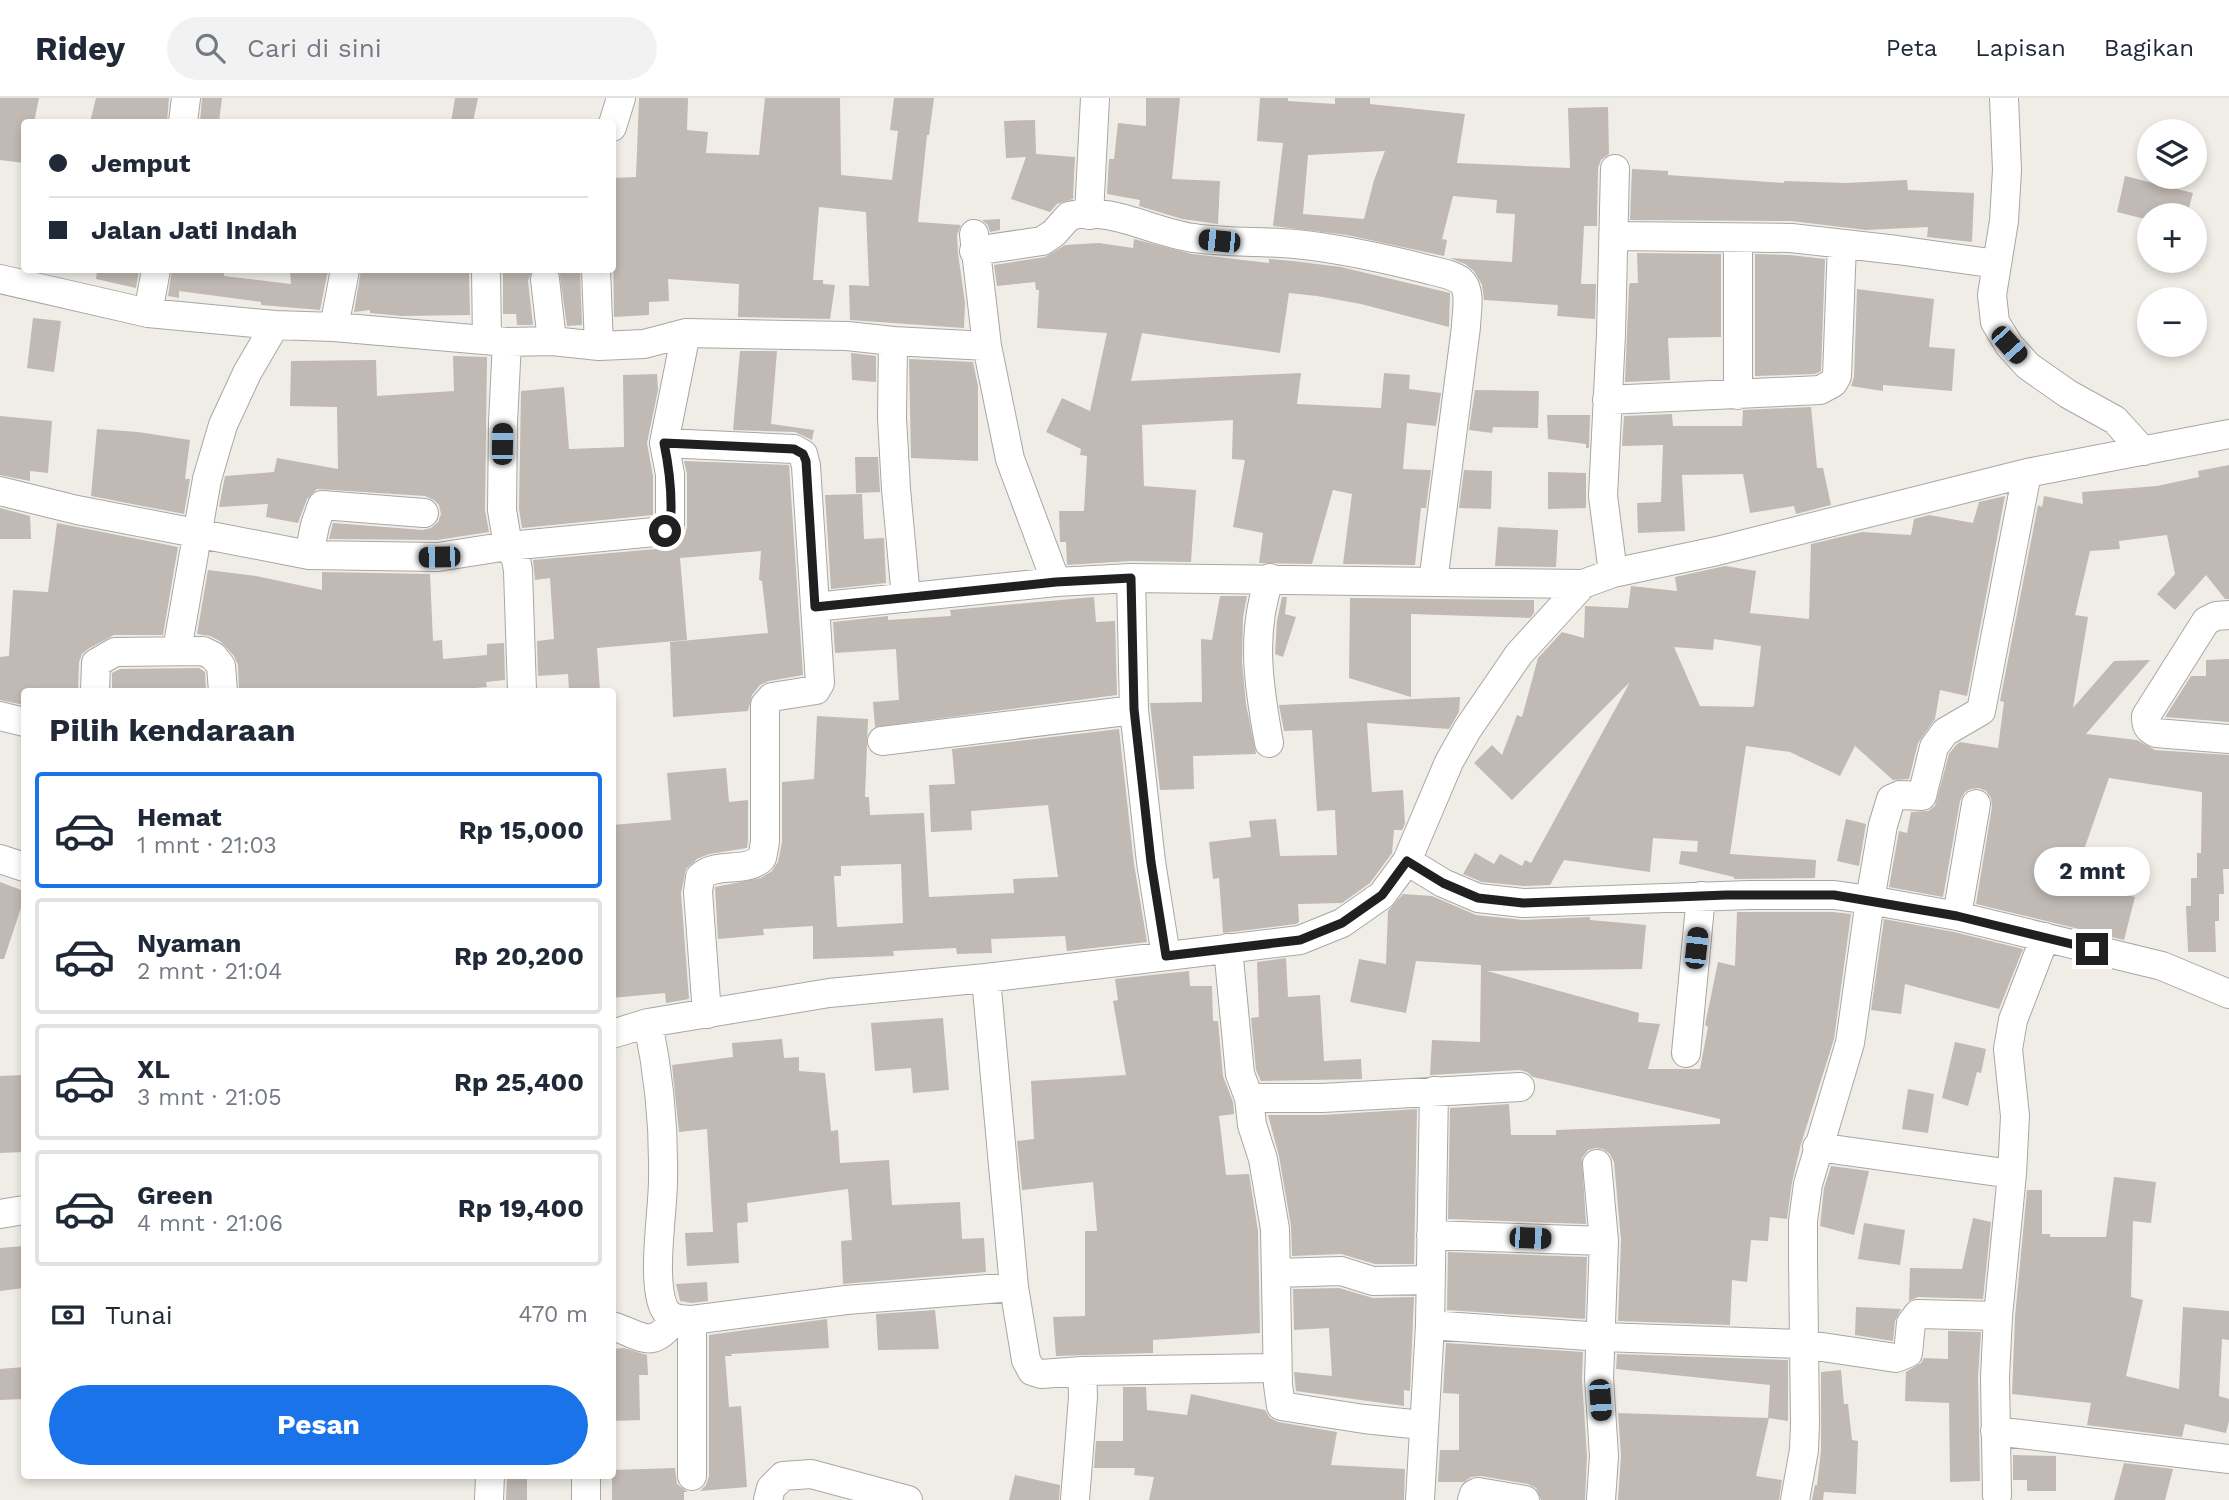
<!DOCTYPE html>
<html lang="id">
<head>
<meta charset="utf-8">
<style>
	body { margin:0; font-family:"Work Sans",sans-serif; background:#f2f2f3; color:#1f2937; height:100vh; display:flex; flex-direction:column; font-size:26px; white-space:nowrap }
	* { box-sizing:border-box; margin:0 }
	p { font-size:23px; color:#747a83 }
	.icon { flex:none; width:38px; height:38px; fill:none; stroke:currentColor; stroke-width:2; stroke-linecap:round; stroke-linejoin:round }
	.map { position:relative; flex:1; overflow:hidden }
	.drawer { position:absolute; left:21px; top:590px; width:595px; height:791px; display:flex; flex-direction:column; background:#fff; border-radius:7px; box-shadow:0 4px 10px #0003 }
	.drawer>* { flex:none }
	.top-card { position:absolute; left:21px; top:21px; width:595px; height:154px; border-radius:7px; box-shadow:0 4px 10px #0003; display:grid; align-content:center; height:154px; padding:0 28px; background:#fff }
	.fabs { position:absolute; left:2137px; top:21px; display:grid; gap:14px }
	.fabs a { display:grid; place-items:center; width:70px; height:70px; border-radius:50%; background:#fff; box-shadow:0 4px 10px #0003; font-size:35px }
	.end { position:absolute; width:32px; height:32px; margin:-16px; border:9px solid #202020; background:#fff; box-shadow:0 0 0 4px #fff }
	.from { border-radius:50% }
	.bubble { position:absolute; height:49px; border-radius:24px; background:#fff; box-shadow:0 4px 10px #0003; font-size:23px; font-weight:700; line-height:49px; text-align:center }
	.car { position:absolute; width:21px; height:42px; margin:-21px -10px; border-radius:9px; box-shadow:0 0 5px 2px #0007; background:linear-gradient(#222 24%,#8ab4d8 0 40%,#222 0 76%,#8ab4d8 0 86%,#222 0) }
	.top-card b { display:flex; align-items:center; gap:24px; height:66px; font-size:26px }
	.top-card b+b { border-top:2px solid #e0e1e3 }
	.top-card i { width:18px; height:18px; background:#1f2937 }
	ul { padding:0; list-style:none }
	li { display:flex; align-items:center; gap:21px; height:116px; margin:0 14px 10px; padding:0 14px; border:4px solid #e0e1e3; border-radius:7px }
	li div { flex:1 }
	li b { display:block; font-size:26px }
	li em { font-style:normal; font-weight:700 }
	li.current { border-color:#1a73e8 }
	li>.icon { width:63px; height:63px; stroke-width:1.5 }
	h2 { padding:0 28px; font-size:32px; line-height:84px }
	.pay { display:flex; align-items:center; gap:18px; height:77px; padding:0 28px; font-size:26px }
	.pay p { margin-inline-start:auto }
	.action { display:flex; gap:14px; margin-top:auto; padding:14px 28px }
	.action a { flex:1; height:80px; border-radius:42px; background:#1a73e8; color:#fff; font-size:28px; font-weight:700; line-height:80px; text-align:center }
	header { display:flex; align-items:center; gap:42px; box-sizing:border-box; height:98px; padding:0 35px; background:#fff; border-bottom:2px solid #e0e1e3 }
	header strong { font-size:33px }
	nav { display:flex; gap:38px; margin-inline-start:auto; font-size:24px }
	.search { width:490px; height:63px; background:#f2f2f3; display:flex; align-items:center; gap:18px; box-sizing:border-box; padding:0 24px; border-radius:38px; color:#747a83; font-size:26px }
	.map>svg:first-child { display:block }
	.building { fill:#c1b9b3; fill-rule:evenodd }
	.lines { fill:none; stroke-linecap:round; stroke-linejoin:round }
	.minor-casing { stroke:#a7a7a7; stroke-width:30 }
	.minor { stroke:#fff; stroke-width:28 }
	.route { stroke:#202020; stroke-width:9 }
</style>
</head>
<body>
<header>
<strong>Ridey</strong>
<div class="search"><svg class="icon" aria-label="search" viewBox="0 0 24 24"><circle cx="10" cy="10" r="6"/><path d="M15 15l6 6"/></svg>Cari di sini</div>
<nav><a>Peta</a><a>Lapisan</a><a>Bagikan</a></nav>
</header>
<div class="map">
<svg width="2229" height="1402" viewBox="0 0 2229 1402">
	<rect width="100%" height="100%" fill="#f0ede7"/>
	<path class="building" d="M0,0H39L34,24H24V65L0,62Z
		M96,0H169L167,24H90Z
		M202,0H222L219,24H200Z
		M455,0H478L473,24H451Z
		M639,0H688L687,32L708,34L706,55L759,57L765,0H840L841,77L892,82L898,33L890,32L894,0H934L929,37H927L918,124L961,127L957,137L958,155L965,205L964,230L850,222L849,187L869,188L866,114L819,109L813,182H823V186L835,187L830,221L738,219L739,186L668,181L669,203L649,204V217L614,219L612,80L636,79Z
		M1146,0H1180L1172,81L1220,83L1218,126L1182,121L1139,108L1140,102L1107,96L1109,61H1114L1118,25L1146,28Z
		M1260,0H1288V3L1335,6V0H1370V6L1465,16L1457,65L1570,70L1568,10L1608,9L1609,56L1601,62L1598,70L1597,128H1584L1581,186H1596L1595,221L1557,218L1558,207L1484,202L1482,187L1474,173L1465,166L1450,160L1512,164L1515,116L1496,115L1497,102L1453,98L1442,141L1447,142L1444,158L1347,137L1273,128L1283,45L1257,43ZM1385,53L1374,82L1364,121L1303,116L1308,57Z
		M1035,22L1036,56L1075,59L1073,101L1057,106L1050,114L1011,101L1026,59L1006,60L1004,23Z
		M1632,71L1668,73V77L1784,85V83L1846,85L1907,82L1908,92L1974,95L1972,144L1927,139L1928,129L1866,132L1791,123L1630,122Z
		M2125,78L2193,95L2187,117H2149V122L2117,114Z
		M1000,121V132L990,134L988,127L982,122Z
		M1134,141L1192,156L1269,165V161L1293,163L1341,169L1450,195L1449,229L1361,206L1317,198L1289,195L1280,255L1142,235L1131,283L1301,275L1297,306L1381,310L1384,275L1410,277L1409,291L1441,295L1436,328L1407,325L1403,371L1431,372L1426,410H1421L1415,467L1343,466L1352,396L1333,392L1312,466L1259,465L1263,435L1233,429L1245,362L1232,361L1233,322L1142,327L1144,388L1196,392L1191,464L1131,463L1067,467L1066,444H1060L1059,413H1084L1087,358L1080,357L1081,351L1046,334L1062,300L1090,313L1107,235L1037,230L1039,192H1036L1035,184L997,188L994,167L1045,159L1065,147L1099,145L1133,150Z
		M1637,155L1721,156V239L1668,240L1670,282L1625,284L1629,188L1630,185H1638Z
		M1755,156L1790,157L1825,161L1821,273L1815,276L1755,278Z
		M97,172H139L136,190L96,181Z
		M172,172H204L224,174V178L291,186L290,173L328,172L320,212L261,207V204L179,193V200L168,198Z
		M361,172H469L470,217L402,218L370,215V212L354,214Z
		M503,172H532L528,183L533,227H517L516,216H503Z
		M559,172H580L582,227L567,228Z
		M1857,191L1934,201L1929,249L1955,251L1952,293L1883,287V293L1851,288L1854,279Z
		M33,220L61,223L54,274L27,270Z
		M740,253H777L771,326L814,332L812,342L795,334L733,332Z
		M851,255L876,258V284L852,282Z
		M453,258L487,259L485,412L489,434L437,442L329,441L333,425L423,432L431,430L438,424L441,416L439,407L434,402L425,398L317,391L307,401L298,425L266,419L268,406L219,409L225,378L274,374L277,360L338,371L337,309L290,308L291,263L376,262L377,298L454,293Z
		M909,261L973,264L978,288V363L911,360Z
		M657,276L658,292L647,345L653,378V417L522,430L519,411L521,293L564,289L569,351L624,349L623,277Z
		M1475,292L1539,293L1538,330L1493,329L1492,335L1469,332Z
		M1811,309L1817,370H1823L1831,407L1796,416L1794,408L1750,415L1743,376L1682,377L1685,433L1638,435L1637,405L1661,404L1663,347L1622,348L1624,318L1672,316L1673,328H1742L1743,312Z
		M1547,317H1590L1589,350H1586V346L1548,341Z
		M0,318L52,323L48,375L30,373V383L0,377Z
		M97,331L138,334L190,342L185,381H190L184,416L91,398Z
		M855,359H878L880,394L856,395Z
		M684,363L789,367L803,577L769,583L760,587L752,597L748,613L673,619L670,544L768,535L762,483L759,482L761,453L680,460L687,542L597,550L600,593H569L568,576L538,578L537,543L554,541L550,480L535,482L533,462L667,450L675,446L685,437L687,429V376Z
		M2229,367V501H2225L2206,477L2175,512L2157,496L2175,476L2167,437L2119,443L2120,451L2090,453L2075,517L2088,519L2073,610L2114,563L2150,562L2086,636L2137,642L2155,652L2229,657V771H2223L2224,796H2219V823H2215L2216,854H2188L2186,808H2191V780H2197V755H2201L2202,694L2109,680L2079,766L2102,772L2098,789L2135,799L2124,842L1976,806L1992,709L1991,700L1986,693L1979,690L1970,691L1964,695L1960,703L1943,799L1889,789L1899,733L1907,735L1911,714L1928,713L1935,708L1949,656L1956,647L1960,644L1998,650L2004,604L2000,603L2038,407L2042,409L2044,398L2083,406L2082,394L2157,388L2199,379L2198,373Z
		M1464,372L1492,373L1491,411L1459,410Z
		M1548,374L1586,375V410L1548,411Z
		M862,396L864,441L884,440L886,485L831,491L825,397Z
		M2005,398L1967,598L1940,592L1935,621L1918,645L1909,681L1893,682L1855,648L1840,678L1790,654L1746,648L1730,756L1816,762L1815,780L1734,781V779L1679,766L1681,753L1697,754L1698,743L1653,740L1650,774L1564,762L1550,787L1524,788L1482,784L1463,776L1475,755L1494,766L1500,756L1522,768L1525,762L1531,765L1630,584L1512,702L1474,665L1492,647L1502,657L1517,617L1522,619L1538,560L1562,534L1584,540L1585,508L1628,510L1631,488L1677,493L1675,479L1725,468L1756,473L1750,515L1809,521L1811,446L1862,434L1911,437L1914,421L1929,417L1973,425L1979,404ZM1714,541L1761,548L1754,608L1752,609L1700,608L1674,549L1713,552Z
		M0,410L30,418L31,441H0Z
		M57,425L178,449L163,537H114L88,551L82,556L79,564L78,593H24V607L0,602V559L9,558L13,492L48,494Z
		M1498,429L1558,432L1556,469L1495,468Z
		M208,472L256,478L322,492V474L430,476L433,543L442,542L443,561L487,557V546L504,545L505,582L486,584L487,589L440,593H239L238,567L234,558L220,543L210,538L197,536Z
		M1220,498H1247L1243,519L1242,563L1246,606L1256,656L1193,658L1194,691L1160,692L1150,605L1202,604L1201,541L1212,542Z
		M1094,499L1096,524L1115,523L1117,597L875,629L873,604L899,602L896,551L835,555L833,524L888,518V522L951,518L950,512Z
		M1282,499H1287L1285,516L1296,519L1283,559L1275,556L1277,523Z
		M1350,500L1534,502V515L1530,520L1411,516V599L1349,580Z
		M2229,561V624L2165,619L2191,578H2206V562Z
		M199,570L205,574L206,593H112V575L120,571Z
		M1460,599L1459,614L1449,631L1367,625L1372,694L1403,692L1405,726L1402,732H1394L1392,755L1370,785L1342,805L1298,806L1299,824L1296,826L1223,835L1219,780L1213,781L1209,744L1251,739L1249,723L1276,721L1280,758L1337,757L1335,712L1317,713L1312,632L1284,633L1279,607Z
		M817,618L868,621L865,699H869L870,717L924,715L929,799L1014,795L1013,781L1058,779L1048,707L971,713L972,732L931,734L929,687L955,686L952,651L1119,631L1134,766L1147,844L1067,853L1065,838L991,841L992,855L957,856L956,850L893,853L894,858L813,861V828L763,831L764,837L718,841L715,789L761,780L772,773L778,764L782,744V684L814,681ZM901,766L903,825L837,829L834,778H841V768Z
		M726,670L729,704L748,702V742L747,750L709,756L697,761L686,771L681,795L689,901L666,905L665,895L612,900V727L671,722L667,675Z
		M1846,721L1866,726L1859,768L1837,763Z
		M0,784L24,793V801L4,861H0Z
		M1403,796L1432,798L1476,817L1523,822L1590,819V822L1646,827L1642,871L1487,873L1639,915L1638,924L1660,926L1648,971H1700L1708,929L1705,927L1718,864L1735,868L1737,814H1833L1851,816L1834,941L1801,1046L1792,1084L1787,1121L1770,1119L1768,1143L1751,1142L1747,1184L1732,1182L1730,1227L1618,1223L1621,1142L1614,1064L1610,1056L1603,1051L1595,1050L1588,1052L1582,1060L1586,1126L1448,1121L1450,1010L1509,1006L1511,1037H1556V1032L1720,1026V1021L1533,979L1527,974L1520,972L1430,977L1432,942L1480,944L1481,867L1416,863L1406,915L1350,904L1359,861L1386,866L1388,813Z
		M1884,821L1954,834L2023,851L1999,911L1905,886L1901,916L1871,912Z
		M1286,860L1288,899L1320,897L1324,963L1361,961L1362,981L1261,983L1256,972L1251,920L1259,919L1257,864Z
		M1189,873L1190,888H1212L1213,923H1218L1223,978L1233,1004L1234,1016L1219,1018L1226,1077L1249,1076L1258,1133L1260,1235L1153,1242V1255L1056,1258L1053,1219L1085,1218V1133H1097L1093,1084L1022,1092L1017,1043L1034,1041L1031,983L1126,977L1113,903L1118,902L1115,881Z
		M943,920L949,992L913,995L911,970L875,973L871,925Z
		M782,941L784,960L799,959V973L825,975L831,1033L838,1032L840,1065L889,1062L892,1107L960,1104L962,1141L984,1140L986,1174L843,1186L841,1143L852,1142L848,1091L747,1105L748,1124L737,1125L739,1165L687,1168L685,1135L713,1134L707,1031L679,1034L672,967L733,959L732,945Z
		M1955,944L1986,951L1981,975L1977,974L1968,1008L1942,1000Z
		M24,977V1054L0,1055V978Z
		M1908,991L1934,996L1928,1035L1902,1031Z
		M1417,1011L1414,1166H1375L1341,1156L1292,1158L1291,1128L1279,1058L1268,1017H1323Z
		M1831,1068L1869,1073L1854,1137L1820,1128L1824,1090Z
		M2114,1079L2156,1084L2151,1125L2133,1123L2131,1199L2143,1202L2126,1278L2179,1291L2183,1209L2229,1213V1242L2222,1241L2219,1298L2229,1301V1323L2226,1335L2185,1326L2182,1339L2087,1327L2091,1305L2012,1296L2015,1219L2027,1092H2042V1136H2050V1139H2106Z
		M1973,1120L1991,1124L1983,1201L1918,1199L1909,1203L1910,1170L1962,1171Z
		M1864,1125L1905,1132L1900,1167L1858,1161Z
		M23,1148L24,1190L0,1193V1150Z
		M1448,1154L1587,1159L1585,1221L1447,1212Z
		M707,1184L708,1203L692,1205L680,1203L676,1186Z
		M1339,1190L1373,1200L1414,1199L1410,1293L1404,1292V1308L1296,1293L1294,1274L1332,1278L1329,1230L1294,1232L1293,1191Z
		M1856,1209L1901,1211L1895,1223L1893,1243L1855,1237Z
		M935,1212L939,1251L878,1252L876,1216Z
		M827,1221L829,1250L731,1256L732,1258H725L729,1309L741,1308L747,1389L700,1393L706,1387L709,1378V1237Z
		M1948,1233L1981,1234L1978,1279L1980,1383L1950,1384L1949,1305L1905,1303L1906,1274L1921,1265L1924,1260L1948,1261Z
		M1446,1245L1583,1254L1582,1281L1587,1358L1585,1402H1541L1536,1390L1528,1386L1481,1378L1471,1379L1464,1384H1438L1440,1352H1459V1296L1443,1295Z
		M624,1250L647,1257L648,1277H639L640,1322L612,1323V1251Z
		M1617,1256L1788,1262V1323L1769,1320L1756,1378L1782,1382L1779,1402H1618L1621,1357L1618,1315L1768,1320L1770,1287L1616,1271Z
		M24,1269V1301L0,1302V1271Z
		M1841,1272L1844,1306H1848L1852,1342L1858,1343L1856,1396L1824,1394L1823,1402H1812L1815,1387H1817L1821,1353V1274Z
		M1123,1289H1146L1147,1312L1187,1317L1191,1296L1265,1312L1270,1320L1278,1324L1337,1334L1331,1367L1405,1371L1404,1402H1149L1154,1379L1134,1377L1135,1370H1094L1096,1343H1123Z
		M2013,1357L2056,1358V1393H2027V1382H2013Z
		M2124,1365L2173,1371L2165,1402H2114Z
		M675,1370L677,1386L688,1394H684V1402H612V1372Z
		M507,1377H527V1402H506Z
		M1015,1377L1060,1387L1059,1402H1009Z"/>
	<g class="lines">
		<g class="minor-casing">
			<path id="minor" d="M2004,0L2007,72L2004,123L1992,197L1995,224L2009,247L2028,268L2068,296L2115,322L2143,353
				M183,24L186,0
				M612,29L621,0
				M1089,117L1095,0
				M1614,138L1791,140L1897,152L1997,166
				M1738,140V297
				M974,153L1042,143L1054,135L1069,118C1110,107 1153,135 1194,140C1227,145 1261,143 1295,146C1335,150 1387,161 1426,171C1437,174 1452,176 1461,183C1472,193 1466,216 1466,229L1433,484
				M486,172L487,242
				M596,172L599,248
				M0,181L148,215L275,227L334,229L507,244L552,243L599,248L644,246L686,235L847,238L893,243L892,320L896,391L906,500
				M545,181L552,243
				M148,215L156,172
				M334,229L345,172
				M893,243L987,248L974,136
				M507,244L503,324L502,412L508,448L516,461L518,473L522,593
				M987,248L1010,361L1056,484
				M1607,302L1820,292L1833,285L1837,278L1842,146
				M664,345L794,351L803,356L806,368L820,585L816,592L772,599L765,607V744L762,760C746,776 716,763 700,779L698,794L707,916
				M0,393L77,412L309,457L438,459L508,448L665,433L670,429V376L664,345L686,235
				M309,457L315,427L322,407L424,415
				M1613,475L1603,398L1611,236L1615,71
				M1131,480L1134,612L1151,764L1166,858
				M815,509L1056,484L1131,480L1583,486
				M2229,517L2216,518L2206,523L2146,618C2146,627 2147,631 2156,635L2229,641
				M177,552L207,381L223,327L247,275L275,227
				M95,593L96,565L115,554L203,553L213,558L221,568L223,593
				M0,618L24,624
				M882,643L1134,612
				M1269,645C1259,590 1250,534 1270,480
				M0,761L24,769
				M1407,763L1443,785L1478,800L1523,805L1750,797H1834L1870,802L1957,818L2162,868L2229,896
				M1957,818L1976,706
				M1228,850L1240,976L1249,1000L1252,1027L1263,1061L1275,1131L1278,1287L1281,1308L1364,1321L1422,1327
				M986,880L1014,1189L1026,1262L1032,1273L1041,1276L1082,1273L1083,1299L1075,1402
				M648,925C659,977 664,1028 663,1081C663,1115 651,1182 664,1210C670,1222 681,1221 692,1222L846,1202L1014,1189
				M612,936L648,925L829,895L986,880L1300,842L1342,825L1382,797L1407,763L1449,664L1467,632L1519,556L1583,486L1613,475L1717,453L2027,375L2229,336
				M1686,955L1701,798
				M1249,1000H1322L1520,989
				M1817,1049L2012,1076
				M1597,1066L1604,1143L1599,1280L1604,1358L1601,1402
				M0,1116L24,1112
				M1431,1137L1604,1143
				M1276,1175L1341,1173L1373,1183L1430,1182
				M692,1222V1378
				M1430,1227L1602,1239L1802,1246L1896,1260L1908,1255L1911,1225L1918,1216L1998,1218
				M612,1228C644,1238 651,1253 675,1221
				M1082,1273L1277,1270
				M1995,1333L2229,1361
				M1997,1397L1995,1279L1998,1218L2012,1076L2015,1018L2008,951L2013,922L2045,839
				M489,1402L490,1377
				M586,1402V1377
				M768,1402L771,1390L783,1378L811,1376L908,1402
				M1420,1402L1430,1227L1434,993
				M1472,1402L1474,1396L1478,1394L1525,1402
				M1795,1402L1804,1352L1805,1325L1803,1161V1123L1808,1086L1850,945L1870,802L1883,727L1891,701L1900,697L1922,698L1934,649L1945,634L1981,613L2027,375"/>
		</g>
		<use href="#minor" class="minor"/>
	</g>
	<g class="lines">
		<path class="route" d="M665,433L670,429C673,400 670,374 664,345L794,351L803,356L806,363L815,509L1056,484L1131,480L1134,611L1151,764L1166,858L1300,842L1342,825L1382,797L1407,763L1443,785L1478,800L1523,805L1726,797H1834L1957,818L2092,851"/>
	</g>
</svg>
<div class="fabs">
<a><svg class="icon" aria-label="layers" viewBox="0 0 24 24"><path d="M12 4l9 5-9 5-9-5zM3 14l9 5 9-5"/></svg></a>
<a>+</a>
<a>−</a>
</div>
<i class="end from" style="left:665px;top:433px"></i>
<i class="end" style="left:2092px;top:851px"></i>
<div class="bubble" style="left:2034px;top:749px;width:116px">2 mnt</div>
<i class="car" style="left:1219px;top:143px;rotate:276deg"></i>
<i class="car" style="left:2009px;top:247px;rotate:138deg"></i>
<i class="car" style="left:502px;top:346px;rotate:1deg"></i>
<i class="car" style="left:439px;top:459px;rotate:269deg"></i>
<i class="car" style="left:1696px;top:850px;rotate:6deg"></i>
<i class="car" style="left:1530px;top:1140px;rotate:92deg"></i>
<i class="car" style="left:1600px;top:1302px;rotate:176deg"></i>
<div class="top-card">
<b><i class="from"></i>Jemput</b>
<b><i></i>Jalan Jati Indah</b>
</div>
<section class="drawer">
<h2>Pilih kendaraan</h2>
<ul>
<li class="current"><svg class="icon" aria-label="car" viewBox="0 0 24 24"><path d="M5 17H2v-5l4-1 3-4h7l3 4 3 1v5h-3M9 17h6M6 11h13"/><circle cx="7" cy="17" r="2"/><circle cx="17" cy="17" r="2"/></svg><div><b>Hemat</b><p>1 mnt · 21:03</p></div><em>Rp 15,000</em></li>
<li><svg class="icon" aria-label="car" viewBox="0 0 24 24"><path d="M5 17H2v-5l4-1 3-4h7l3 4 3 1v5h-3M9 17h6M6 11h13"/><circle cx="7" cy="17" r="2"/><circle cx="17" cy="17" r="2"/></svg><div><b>Nyaman</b><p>2 mnt · 21:04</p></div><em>Rp 20,200</em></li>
<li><svg class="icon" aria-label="car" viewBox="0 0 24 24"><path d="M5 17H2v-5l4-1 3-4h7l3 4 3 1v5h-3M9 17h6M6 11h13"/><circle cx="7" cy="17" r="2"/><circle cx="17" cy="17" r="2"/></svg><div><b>XL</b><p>3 mnt · 21:05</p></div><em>Rp 25,400</em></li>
<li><svg class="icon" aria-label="car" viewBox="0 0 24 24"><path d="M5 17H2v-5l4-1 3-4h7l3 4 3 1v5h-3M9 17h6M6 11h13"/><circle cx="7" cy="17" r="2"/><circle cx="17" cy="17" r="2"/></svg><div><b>Green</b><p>4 mnt · 21:06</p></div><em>Rp 19,400</em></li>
</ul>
<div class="pay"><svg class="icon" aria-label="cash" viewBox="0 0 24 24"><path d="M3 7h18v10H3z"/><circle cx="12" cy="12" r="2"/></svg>Tunai<p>470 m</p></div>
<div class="action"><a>Pesan</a></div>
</section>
</div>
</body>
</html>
